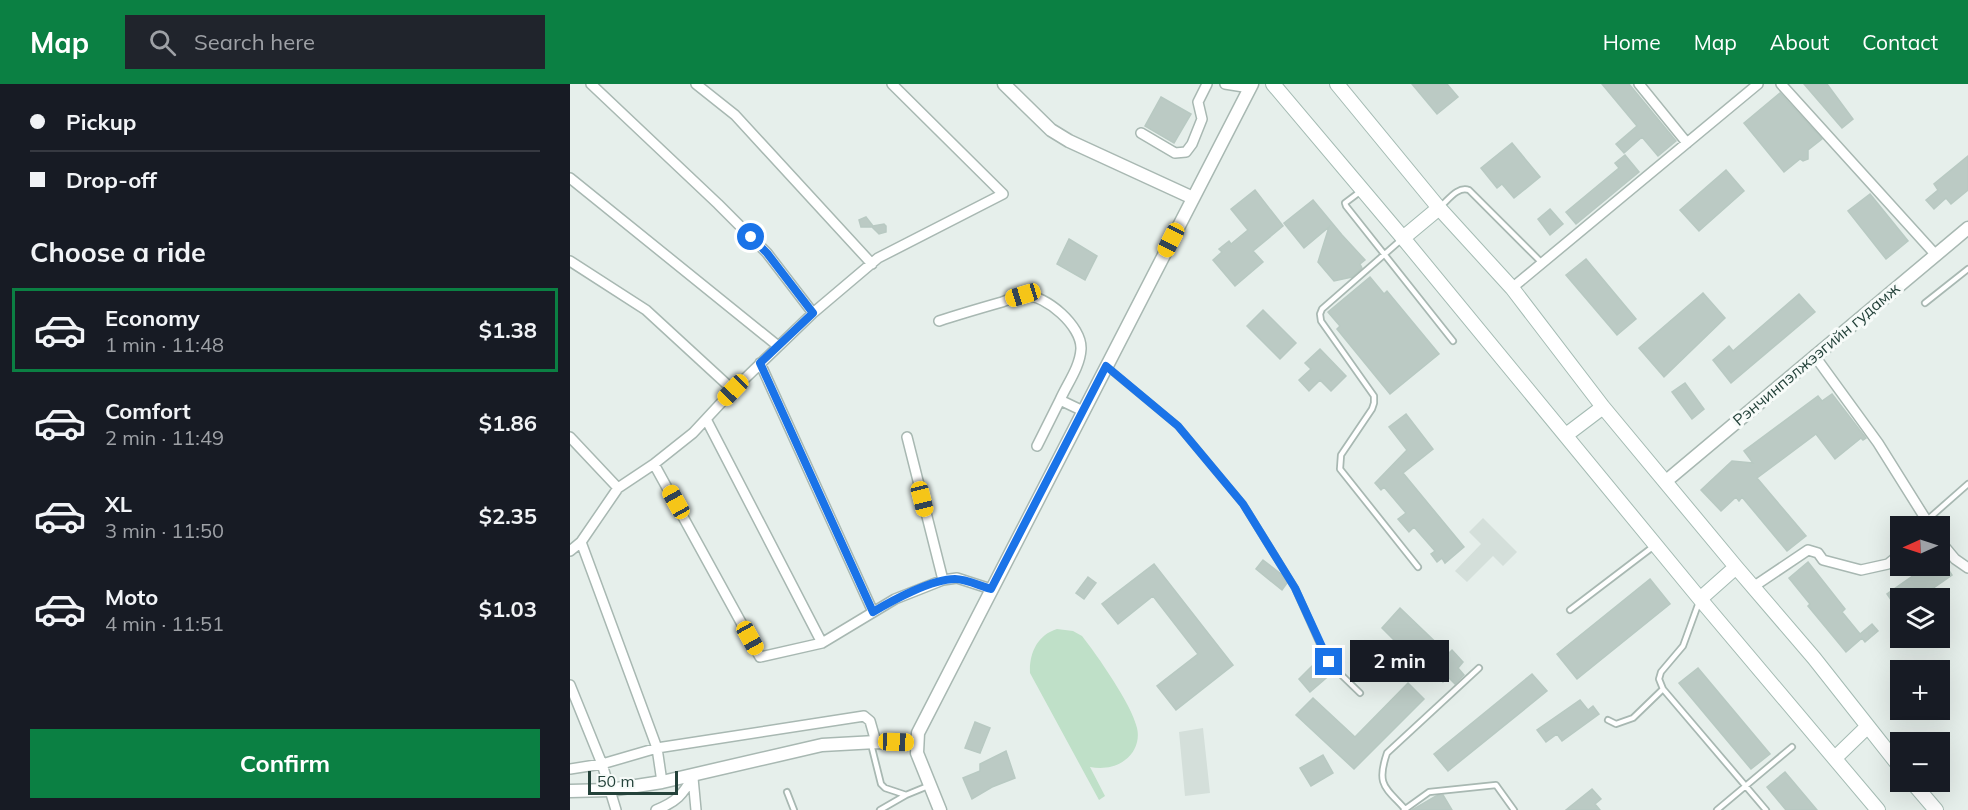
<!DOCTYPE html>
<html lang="en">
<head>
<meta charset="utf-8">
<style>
	body { margin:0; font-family:Mulish,sans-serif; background:#20242c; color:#f1f3f6; height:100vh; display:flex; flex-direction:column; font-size:22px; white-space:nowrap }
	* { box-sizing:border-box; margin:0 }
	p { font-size:20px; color:#9ea1a6 }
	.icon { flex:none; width:33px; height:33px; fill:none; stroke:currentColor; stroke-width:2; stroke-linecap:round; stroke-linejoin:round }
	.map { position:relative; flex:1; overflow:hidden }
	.details { display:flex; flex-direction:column; background:#171b24; width:570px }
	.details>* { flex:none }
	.guide { display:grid; align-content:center; height:132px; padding:0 30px; background:#171b24 }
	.needle { width:39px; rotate:267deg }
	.controls { position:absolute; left:1320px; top:432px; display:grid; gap:12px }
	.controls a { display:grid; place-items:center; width:60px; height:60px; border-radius:0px; background:#171b24; box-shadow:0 6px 24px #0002; font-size:30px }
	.scale { position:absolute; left:18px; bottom:15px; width:90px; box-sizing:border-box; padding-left:6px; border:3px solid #24423a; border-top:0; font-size:16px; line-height:21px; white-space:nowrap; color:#24423a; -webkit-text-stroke:4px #f7fbf9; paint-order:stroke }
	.end { position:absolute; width:27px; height:27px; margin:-14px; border:8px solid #1a73e8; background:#fff; box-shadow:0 0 0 3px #fff }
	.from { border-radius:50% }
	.bubble { position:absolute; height:42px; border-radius:0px; background:#171b24; box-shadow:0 6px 24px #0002; font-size:20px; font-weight:700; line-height:42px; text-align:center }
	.car { position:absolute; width:18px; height:36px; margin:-18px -9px; border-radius:8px; box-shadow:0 0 4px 2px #0007; background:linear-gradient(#f5c518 24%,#345 0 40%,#f5c518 0 76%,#345 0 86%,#f5c518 0) }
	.guide b { display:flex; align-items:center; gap:21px; height:57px; font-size:22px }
	.guide b+b { border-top:2px solid #363941 }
	.guide i { width:15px; height:15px; background:#f1f3f6 }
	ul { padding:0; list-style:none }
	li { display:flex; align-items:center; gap:18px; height:84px; margin:0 12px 9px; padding:0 18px; border:3px solid transparent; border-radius:0px }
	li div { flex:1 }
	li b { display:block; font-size:22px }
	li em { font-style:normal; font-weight:700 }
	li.current { border-color:#0b8043 }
	li>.icon { width:54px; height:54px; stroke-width:1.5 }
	h2 { padding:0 30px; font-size:27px; line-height:72px }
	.action { display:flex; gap:12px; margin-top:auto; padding:12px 30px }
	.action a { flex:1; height:69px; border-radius:0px; background:#0b8043; color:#fff; font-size:24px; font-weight:700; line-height:69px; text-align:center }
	header { display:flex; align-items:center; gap:36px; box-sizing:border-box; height:84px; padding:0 30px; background:#0b8043; color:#fff }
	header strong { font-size:28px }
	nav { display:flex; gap:33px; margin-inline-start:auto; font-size:21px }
	.search { width:420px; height:54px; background:#20242c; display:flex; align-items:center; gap:15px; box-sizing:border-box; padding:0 21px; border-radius:0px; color:#9ea1a6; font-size:22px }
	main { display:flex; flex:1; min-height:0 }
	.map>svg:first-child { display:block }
	.built { fill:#d4dfda }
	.green { fill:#bfe0c8 }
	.building { fill:#bbcac4; stroke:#b8c9c2; stroke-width:1.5 }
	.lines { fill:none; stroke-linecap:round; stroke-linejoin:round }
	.service-casing { stroke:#a8b8b2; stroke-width:8 }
	.minor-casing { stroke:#a8b8b2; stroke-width:12 }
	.tertiary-casing { stroke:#a8b8b2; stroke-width:15 }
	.secondary-casing { stroke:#a4bbb3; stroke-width:16 }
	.service { stroke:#fff; stroke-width:4.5 }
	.minor { stroke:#fff; stroke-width:9 }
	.tertiary { stroke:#fff; stroke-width:12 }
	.secondary { stroke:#fff; stroke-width:14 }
	.route { stroke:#1a73e8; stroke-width:8 }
	.labels { text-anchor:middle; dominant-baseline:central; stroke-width:6; stroke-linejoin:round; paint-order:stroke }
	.street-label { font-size:16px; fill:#24423a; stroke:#f7fbf9 }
</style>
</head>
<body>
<header>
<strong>Map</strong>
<div class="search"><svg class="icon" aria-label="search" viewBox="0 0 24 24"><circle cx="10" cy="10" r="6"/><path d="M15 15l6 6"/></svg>Search here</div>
<nav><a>Home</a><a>Map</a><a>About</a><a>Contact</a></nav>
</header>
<main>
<section class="details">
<div class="guide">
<b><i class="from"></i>Pickup</b>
<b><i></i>Drop-off</b>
</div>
<h2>Choose a ride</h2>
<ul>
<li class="current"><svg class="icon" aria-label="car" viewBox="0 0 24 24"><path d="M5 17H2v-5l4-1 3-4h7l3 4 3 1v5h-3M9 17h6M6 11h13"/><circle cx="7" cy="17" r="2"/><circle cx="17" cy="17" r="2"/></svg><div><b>Economy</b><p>1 min · 11:48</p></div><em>$1.38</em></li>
<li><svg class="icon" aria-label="car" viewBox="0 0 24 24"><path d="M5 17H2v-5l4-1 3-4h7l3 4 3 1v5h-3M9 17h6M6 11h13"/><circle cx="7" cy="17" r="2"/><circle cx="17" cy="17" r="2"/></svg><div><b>Comfort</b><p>2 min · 11:49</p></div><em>$1.86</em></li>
<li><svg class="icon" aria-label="car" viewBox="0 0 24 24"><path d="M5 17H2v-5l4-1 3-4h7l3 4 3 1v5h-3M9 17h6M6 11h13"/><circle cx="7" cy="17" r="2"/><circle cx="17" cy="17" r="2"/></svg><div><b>XL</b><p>3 min · 11:50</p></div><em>$2.35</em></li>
<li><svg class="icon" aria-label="car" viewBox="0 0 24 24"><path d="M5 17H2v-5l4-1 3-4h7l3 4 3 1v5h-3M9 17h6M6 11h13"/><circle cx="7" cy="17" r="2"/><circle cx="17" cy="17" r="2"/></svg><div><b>Moto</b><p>4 min · 11:51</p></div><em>$1.03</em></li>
</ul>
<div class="action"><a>Confirm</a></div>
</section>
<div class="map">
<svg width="1398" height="726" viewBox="0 0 1398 726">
	<rect width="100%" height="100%" fill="#e6efeb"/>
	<path class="built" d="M913,434L947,468L933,482L923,472L897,498L885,487L911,460L899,448Z
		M633,644L640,709L615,712L609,648Z"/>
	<path class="green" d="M487,545L503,547L512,552C527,571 562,621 567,644C570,656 565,669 555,676C545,684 532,685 520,683L535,712L529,716L460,589C459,570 467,551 487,545Z"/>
	<path class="building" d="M842,0H877L888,13L867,30Z
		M1032,0H1059L1106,57L1088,72L1072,53L1054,69L1046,60L1067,42Z
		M1234,0H1257L1283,35L1272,44Z
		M1210,9L1252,55L1238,66V75L1233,77L1230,75L1214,88L1174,39Z
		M591,13L621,30L604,59L575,42Z
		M942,59L970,93L944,114L932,100L927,104L911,84Z
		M1055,71L1069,88L1006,140L996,128L1049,84L1045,79Z
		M1398,72V106L1381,120L1376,114L1364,125L1356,116L1368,106L1364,100Z
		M1156,86L1174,107L1129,147L1110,126Z
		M685,106L713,142L683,167L693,178L665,202L643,176L652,168L649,165L659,157L661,160L678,146L661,125Z
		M1300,110L1338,157L1316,175L1278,127Z
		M743,116L772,151L795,176L790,180L792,184L782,193L764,197L748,178L759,143L734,164L714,139Z
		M980,125L993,140L980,151L968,135Z
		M296,133L303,142L314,140L316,142V148L309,150L302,143H291L289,136Z
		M499,155L527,172L515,196L487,180Z
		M1016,175L1066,235L1047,251L996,191Z
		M800,193L814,210L817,207L869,270L820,310L767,245L770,242L758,228Z
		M1133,209L1155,234L1094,293L1069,264Z
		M1229,210L1245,228L1161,299L1143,276L1159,262L1163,267Z
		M693,226L726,259L710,275L677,242Z
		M750,265L776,292L761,307L750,296L739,307L729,296L741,285L735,279Z
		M1115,299L1134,325L1122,335L1102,308Z
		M1262,310L1296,354L1293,356L1291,354L1265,375L1246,350L1187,394L1236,452L1217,467L1172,413L1169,417L1166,413L1151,427L1131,406L1162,377L1183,379L1174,367L1248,312L1252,317Z
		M836,330L863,365L833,389L894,463L875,479L872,474L867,478L861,470L865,467L844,443L839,448L828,435L836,429L814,403L811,406L805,399L837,366L819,343Z
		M693,476L711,490L717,499L712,506L686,485Z
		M1238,478L1275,525L1272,528L1290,550L1302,540L1308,547L1295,558L1292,554L1276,568L1238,522L1240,520L1219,494Z
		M584,480L663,581L606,626L587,602L628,570L583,512L548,540L532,520Z
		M1357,482H1376L1382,491L1349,514H1330V529L1317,510Z
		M518,493L526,499L514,515L506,509Z
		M1080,495L1100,520L1007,595L987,570Z
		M830,524L878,570L882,566L893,578L888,584L894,591L885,600L878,593L873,598L863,588L860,592L812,544Z
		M749,575L762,589L740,608L729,595Z
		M1128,584L1200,670L1181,685L1109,599Z
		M962,590L977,607L878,687L864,670Z
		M838,599L854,615L784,685L726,631L743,614L785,653Z
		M1010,616L1018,626L1023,622L1029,630L992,657L987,650L976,658L967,646Z
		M405,638L420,644L410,669L395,664Z
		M436,667L445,694L422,703L402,715L393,694L410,687V680Z
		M753,671L763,689L741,702L730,684Z
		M1215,688L1247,726H1216L1197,703Z
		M1022,705L1031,715L1025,720L1030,726H996Z
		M873,711L882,726H842L866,712Z"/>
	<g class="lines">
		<g class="service-casing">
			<path id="service" d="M791,107L775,119L776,122L883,257
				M871,122C879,115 888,102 899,106L972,179
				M832,155L752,225L750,230L751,237L804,312V319L802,325L771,371L770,385L848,483
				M1355,219L1398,185
				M538,284L608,342L673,420L725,504L758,578L790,609
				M1356,437L1398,400
				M1129,518L1113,562L1091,588L1089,595L1093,605L1196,726
				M1000,526L1084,462
				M1038,636L1046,640L1063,634L1093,605
				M301,660L311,700L315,704L336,711
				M217,708L224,726
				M835,725C815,703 806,701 817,669L909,584
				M310,726L336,711L358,702
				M834,726L859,708L926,701L944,726
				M1147,726L1222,663"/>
		</g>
		<g class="minor-casing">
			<path id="minor" d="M21,0L148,120L197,169L243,229
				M126,0L165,31L302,180
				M655,0L680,4
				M1069,0L1117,59
				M1211,0L1365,170
				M571,49L605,69L616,68L622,60L632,35L628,18L637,0
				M0,94L208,262
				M0,177L76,226L163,306
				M942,204L1188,0
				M369,237C390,230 411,224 432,218C438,216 447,211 454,211C476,211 512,242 511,265C510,283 497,300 490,316
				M1244,271L1308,359L1360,442
				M190,279L303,528
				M136,335L252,559
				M0,353L48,404L11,458L87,664L92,698
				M337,353L373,496
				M467,362L490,316L513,327
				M84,380L190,573L252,559L325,515L373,496L387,494L421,505
				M48,404L84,380L123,349L163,306L243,229L308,174L433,110L322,0
				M1370,457L1385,475L1398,484
				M0,467L11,458
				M1183,503L1238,466L1248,469L1253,476L1291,486L1318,480L1330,470
				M0,601L32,680L46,726
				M0,685L32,680L87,664L294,632L300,637L306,658
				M123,694L126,726
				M86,726C106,718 113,711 123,692"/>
		</g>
		<g class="tertiary-casing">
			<path id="tertiary" d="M434,0L481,46L499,57L623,114
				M1095,398L1398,144
				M0,707L40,706L92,698L252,661L306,658L346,659
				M370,726L347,669L348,649L682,0"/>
		</g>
		<g class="secondary-casing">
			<path id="secondary" d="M703,0L833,154L1130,515L1308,726
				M767,0L869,124L942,204L1033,323L1166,483L1244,574L1330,683
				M833,154L869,124
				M996,351L1033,323
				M1130,515L1166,483
				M1265,674L1297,643
				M1342,698L1366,726"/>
		</g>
		<use href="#service" class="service"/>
		<use href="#minor" class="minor"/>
		<use href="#tertiary" class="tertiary"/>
		<use href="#secondary" class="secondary"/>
	</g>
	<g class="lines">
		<path class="route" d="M181,153L197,169L243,229L190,279L303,528C323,516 362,495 385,495C396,495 410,502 421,505L536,282L608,342L673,420L725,504L759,578"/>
	</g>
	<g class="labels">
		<g class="street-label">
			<text transform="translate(1246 270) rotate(-40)">Рэнчинпэлжээгийн гудамж</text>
		</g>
	</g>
</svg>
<div class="controls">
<a><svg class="needle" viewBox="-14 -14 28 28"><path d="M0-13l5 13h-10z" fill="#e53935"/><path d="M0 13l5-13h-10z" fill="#9ea1a6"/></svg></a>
<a><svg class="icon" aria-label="layers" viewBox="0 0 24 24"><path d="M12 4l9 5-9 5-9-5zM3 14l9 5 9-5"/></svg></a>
<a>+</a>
<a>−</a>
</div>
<div class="scale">50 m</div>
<i class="end from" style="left:181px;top:153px"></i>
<i class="end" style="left:759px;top:578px"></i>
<div class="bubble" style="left:780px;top:556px;width:99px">2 min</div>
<i class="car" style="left:601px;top:156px;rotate:207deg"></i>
<i class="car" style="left:453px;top:211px;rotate:253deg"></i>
<i class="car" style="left:163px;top:306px;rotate:224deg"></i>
<i class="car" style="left:352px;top:415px;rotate:166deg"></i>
<i class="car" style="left:106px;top:418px;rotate:331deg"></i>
<i class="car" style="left:180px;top:554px;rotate:151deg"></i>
<i class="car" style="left:326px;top:658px;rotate:92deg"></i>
</div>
</main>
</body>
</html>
